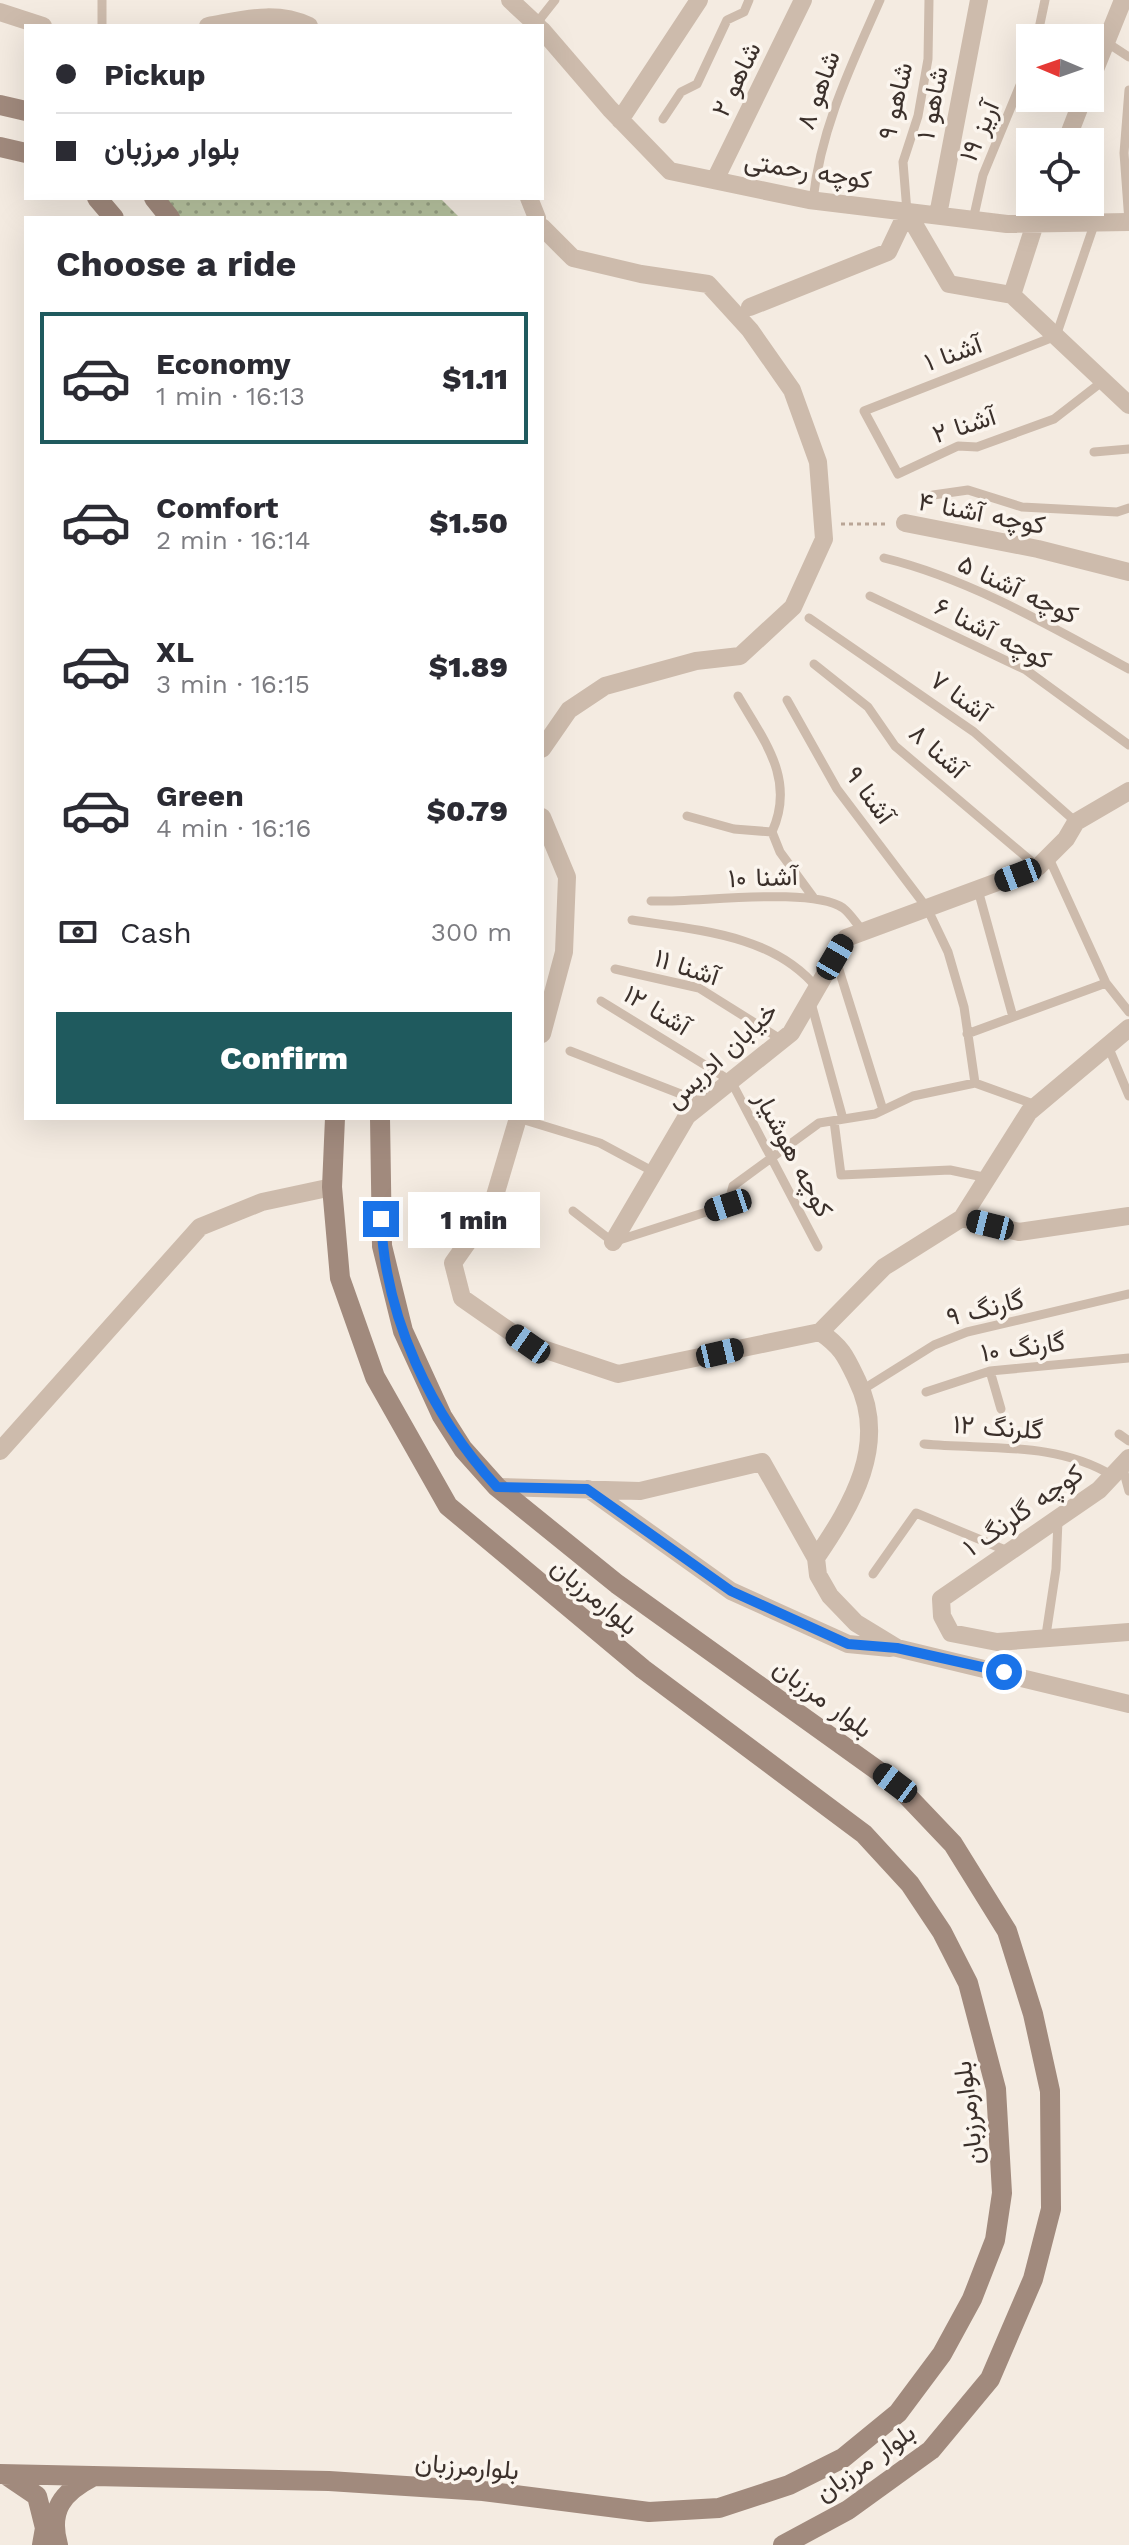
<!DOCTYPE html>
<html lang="en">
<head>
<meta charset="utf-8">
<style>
	body { margin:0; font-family:"Work Sans",Vazirmatn,sans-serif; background:#f2f2f3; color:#2b2b33; height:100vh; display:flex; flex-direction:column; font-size:30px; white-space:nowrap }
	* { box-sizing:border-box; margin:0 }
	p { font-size:26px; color:#7c7c81 }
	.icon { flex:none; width:44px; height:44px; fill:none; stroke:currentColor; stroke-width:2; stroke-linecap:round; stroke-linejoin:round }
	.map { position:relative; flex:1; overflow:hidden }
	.details { position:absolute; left:24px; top:216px; width:520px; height:904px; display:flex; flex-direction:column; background:#fff; border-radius:0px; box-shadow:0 8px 32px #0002 }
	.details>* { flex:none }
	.guide { position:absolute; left:24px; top:24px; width:520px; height:176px; border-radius:0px; box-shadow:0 8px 32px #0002; display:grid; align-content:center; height:176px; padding:0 32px; background:#fff }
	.needle { width:52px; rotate:272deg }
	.tools { position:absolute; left:1016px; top:24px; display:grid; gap:16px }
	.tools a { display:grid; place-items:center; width:88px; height:88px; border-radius:0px; background:#fff; box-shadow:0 8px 32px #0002; font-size:40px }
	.end { position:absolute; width:36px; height:36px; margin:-18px; border:10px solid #1a73e8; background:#fff; box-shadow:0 0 0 4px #fff }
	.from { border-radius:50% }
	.bubble { position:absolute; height:56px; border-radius:0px; background:#fff; box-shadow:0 8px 32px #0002; font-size:26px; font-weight:800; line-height:56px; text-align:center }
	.car { position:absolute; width:24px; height:48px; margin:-24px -12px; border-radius:10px; box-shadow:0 0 6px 2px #0007; background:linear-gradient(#222 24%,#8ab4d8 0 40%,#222 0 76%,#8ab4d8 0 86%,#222 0) }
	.guide b { display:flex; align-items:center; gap:28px; height:76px; font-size:30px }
	.guide b+b { border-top:2px solid #e1e1e2 }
	.guide i { width:20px; height:20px; background:#2b2b33 }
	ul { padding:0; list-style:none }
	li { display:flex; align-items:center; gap:24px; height:132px; margin:0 16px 12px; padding:0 16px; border:4px solid transparent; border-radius:0px }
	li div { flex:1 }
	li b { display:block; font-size:30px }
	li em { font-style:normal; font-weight:800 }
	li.on { border-color:#1f5a5e }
	li>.icon { width:72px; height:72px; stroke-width:1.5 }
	h2 { padding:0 32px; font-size:36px; line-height:96px }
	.pay { display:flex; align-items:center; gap:20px; height:88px; padding:0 32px; font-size:30px }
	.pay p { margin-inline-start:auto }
	.primary-button { display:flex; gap:16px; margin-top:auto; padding:16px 32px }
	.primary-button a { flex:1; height:92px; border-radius:0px; background:#1f5a5e; color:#fff; font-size:32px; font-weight:800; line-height:92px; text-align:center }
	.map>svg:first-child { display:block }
	.green { fill:url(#green-dots) }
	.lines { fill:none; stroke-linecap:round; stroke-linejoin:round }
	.path { stroke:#b9a596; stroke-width:3; stroke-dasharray:4 4; stroke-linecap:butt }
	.service { stroke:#cdbbac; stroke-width:9 }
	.minor { stroke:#cdbbac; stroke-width:18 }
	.secondary { stroke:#a18a7d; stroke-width:20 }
	.route { stroke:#1a73e8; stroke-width:10 }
	.labels { text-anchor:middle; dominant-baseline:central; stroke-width:7; stroke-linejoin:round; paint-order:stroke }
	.street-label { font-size:26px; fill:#3b302b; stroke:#fbf5ee }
</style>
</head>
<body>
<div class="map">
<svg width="1129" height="2545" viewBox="0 0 1129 2545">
	<defs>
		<pattern id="green-dots" width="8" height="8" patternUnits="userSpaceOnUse" patternTransform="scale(2)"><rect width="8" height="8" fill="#b8c4a0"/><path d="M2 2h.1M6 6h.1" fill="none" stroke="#97a083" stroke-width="1.8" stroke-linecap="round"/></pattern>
	</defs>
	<rect width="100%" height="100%" fill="#f4ebe1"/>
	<path class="green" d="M153,198H440L460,218H169Z"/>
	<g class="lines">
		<path class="path" d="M841,524H889"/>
		<path class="service" d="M536,24L555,0
			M102,26V0
			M1037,38L1045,0
			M1106,42L1129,57
			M663,119L681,92L697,84L727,20L744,12L749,0
			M813,200C821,127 851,66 880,0
			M907,212L903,162L918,116L928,59L929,0
			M973,220L983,175L1030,61
			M1095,222L1056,336L864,411L898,474L958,446L977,447L1054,419L1103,381
			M1129,222L1124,153L1129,90
			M1094,452L1129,449
			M933,495L968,490L1022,507L1117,512L1129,508
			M884,558C970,579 1052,627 1129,669
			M870,596L1026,670L1129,745
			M809,618L974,732L1076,822
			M814,664L868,707L895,746L1038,867
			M738,696C764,741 796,779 772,832
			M787,700L837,789L927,908L948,952L964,1007L975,1083
			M687,816L734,829L772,832L780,852L813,897
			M1048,856L1106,983L1129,1012
			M978,890L1013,1017
			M651,901C696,903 811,886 843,908C851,914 857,925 864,932
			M632,920C696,930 773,934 817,988
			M835,957L883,1110
			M615,969L699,988L782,1040
			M601,1001L731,1081L818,1247
			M811,1003L843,1119
			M967,1034L1106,983
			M1108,1046L1129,1096
			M570,1051L704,1103
			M518,1118L600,1143L654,1172
			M834,1121L841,1175L950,1170L988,1178
			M573,1211L613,1242L728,1205L733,1186L819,1123L875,1114L913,1096L975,1083L1036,1105
			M990,1371L1001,1409
			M862,1390L934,1345L967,1332L1129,1294
			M926,1392L990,1371L1129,1358
			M1119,1434L1129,1441
			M924,1444C988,1450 1056,1441 1113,1476
			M1122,1465L1129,1491
			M873,1574L916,1513L1010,1552
			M1046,1635L1056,1569L1058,1520"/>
		<path class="minor" d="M510,0L538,26
			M0,12L43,26
			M208,26C243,20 275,10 309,26
			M542,30L610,109L670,171L809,200L1007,224L1129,222
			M1090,82L1123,0
			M620,120L699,0
			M1066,142L1083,98
			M715,180L803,0
			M529,198L537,218
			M907,212L949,284L1012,295L1129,405
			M938,215L979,0
			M542,227L573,258L641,274L708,284L750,330L792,390L818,462L824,539L793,607L740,656L696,661L605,686L569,710L542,749
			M1012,295L1042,202
			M750,307L888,252L907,212
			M905,523L1038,549L1129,572
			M542,817L567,877L564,952L542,1034
			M518,1118L491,1209L453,1263L462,1298L528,1344L618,1374L820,1332C842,1347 846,1357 857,1380C889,1444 852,1505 816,1558L818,1575L830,1596L856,1623L897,1648L1129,1704
			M962,1218L1019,1232L1129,1216
			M613,1242L687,1116L791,1033L846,938L1038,867L1066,839L1076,822L1129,791
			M820,1332L884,1267L962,1218L1029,1112L1129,1028
			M0,1451L200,1227L262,1202L332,1187
			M1129,1458L1099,1490L941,1599L942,1616L951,1633L997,1642L1129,1632
			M497,1487L640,1491L762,1462L816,1558
			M588,1489L731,1591L848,1644L890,1648"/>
		<path class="secondary" d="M0,105L26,111
			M0,147L26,153
			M97,198L114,218
			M154,198L170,218
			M380,1118L382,1246L403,1331L442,1416L463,1449L497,1487L617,1584L895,1783L953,1844L1007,1931L1033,2014L1050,2091L1051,2209L1033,2279L990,2379L931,2450L848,2510L783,2545
			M0,2474L329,2481L483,2491L649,2512L719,2508L789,2485L843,2458L898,2413L942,2354L972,2299L995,2240L1002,2193L996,2089L968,1983L942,1932L910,1884L864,1834L643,1669L448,1506L375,1377L340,1278L332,1187L335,1118
			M6,2475L37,2496L45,2528L42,2545
			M58,2545C48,2510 63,2492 92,2477"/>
	</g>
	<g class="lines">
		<path class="route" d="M381,1219C385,1318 431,1415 497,1487L587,1489L731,1591L848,1644L897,1648L1004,1672"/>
	</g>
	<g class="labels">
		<g class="street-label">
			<text transform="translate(736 79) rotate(-64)">شاهو ۲</text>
			<text transform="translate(818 90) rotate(-70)">شاهو ۸</text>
			<text transform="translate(895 101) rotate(-77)">شاهو ۹</text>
			<text transform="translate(932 103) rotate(-79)">شاهو ۱</text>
			<text transform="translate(979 131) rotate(-67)">آریز ‍۱۹</text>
			<text transform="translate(808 170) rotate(9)">کوچه رحمتی</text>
			<text transform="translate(953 353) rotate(-20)">آشنا ۱</text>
			<text transform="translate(964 425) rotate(-18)">آشنا ۲</text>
			<text transform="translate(982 513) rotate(11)">کوچه آشنا ۴</text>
			<text transform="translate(1018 589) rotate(25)">کوچه آشنا ۵</text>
			<text transform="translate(993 633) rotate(27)">کوچه آشنا ۶</text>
			<text transform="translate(960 696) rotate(36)">آشنا ۷</text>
			<text transform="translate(938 751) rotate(42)">آشنا ۸</text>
			<text transform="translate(870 795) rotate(54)">آشنا ۹</text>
			<text transform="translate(763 877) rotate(-2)">آشنا ۱۰</text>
			<text transform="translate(687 967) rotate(18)">آشنا ۱۱</text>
			<text transform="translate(657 1010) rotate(31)">آشنا ۱۲</text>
			<text transform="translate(721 1055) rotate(-43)">خیابان ادریس</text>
			<text transform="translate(794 1154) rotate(62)">کوچه هوشیار</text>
			<text transform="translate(985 1308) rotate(-14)">گارنگ ۹</text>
			<text transform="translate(1023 1347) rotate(-8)">گارنگ ۱۰</text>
			<text transform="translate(998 1427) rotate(4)">گلرنگ ۱۲</text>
			<text transform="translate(1023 1510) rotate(-35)">کوچه گلرنگ ۱</text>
			<text transform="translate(595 1596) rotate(40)">بلوارمرزبان</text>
			<text transform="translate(823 1698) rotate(36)">بلوار مرزبان</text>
			<text transform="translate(968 2113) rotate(-97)">بلوارمرزبان</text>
			<text transform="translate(865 2462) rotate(-35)">بلوار مرزبان</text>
			<text transform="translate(467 2466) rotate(5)">بلوارمرزبان</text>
		</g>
	</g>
</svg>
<div class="tools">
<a><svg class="needle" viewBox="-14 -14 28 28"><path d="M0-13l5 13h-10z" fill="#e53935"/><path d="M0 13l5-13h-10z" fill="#7c7c81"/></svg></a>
<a><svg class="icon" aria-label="locate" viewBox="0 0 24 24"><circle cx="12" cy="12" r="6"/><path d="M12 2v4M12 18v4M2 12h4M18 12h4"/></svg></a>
</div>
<i class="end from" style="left:1004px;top:1672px"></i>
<i class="end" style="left:381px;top:1219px"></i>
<div class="bubble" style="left:408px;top:1192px;width:132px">1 min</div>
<i class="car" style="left:1018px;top:875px;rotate:249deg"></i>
<i class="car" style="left:835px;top:957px;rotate:30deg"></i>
<i class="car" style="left:728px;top:1205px;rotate:252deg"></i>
<i class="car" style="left:990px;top:1225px;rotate:284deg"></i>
<i class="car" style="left:528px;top:1344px;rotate:305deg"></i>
<i class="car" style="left:720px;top:1353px;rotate:77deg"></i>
<i class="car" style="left:895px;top:1783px;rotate:307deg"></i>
<div class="guide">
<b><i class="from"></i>Pickup</b>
<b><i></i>بلوار مرزبان</b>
</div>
<section class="details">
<h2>Choose a ride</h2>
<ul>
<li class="on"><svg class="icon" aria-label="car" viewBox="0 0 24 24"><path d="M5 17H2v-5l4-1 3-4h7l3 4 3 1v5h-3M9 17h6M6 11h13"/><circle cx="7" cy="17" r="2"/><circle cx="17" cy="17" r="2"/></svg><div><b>Economy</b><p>1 min · 16:13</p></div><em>$1.11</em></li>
<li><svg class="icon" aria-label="car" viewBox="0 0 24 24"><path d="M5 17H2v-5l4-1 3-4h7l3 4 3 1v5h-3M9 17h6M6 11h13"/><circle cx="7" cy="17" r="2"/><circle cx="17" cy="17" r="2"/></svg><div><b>Comfort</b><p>2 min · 16:14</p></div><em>$1.50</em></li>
<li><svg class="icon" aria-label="car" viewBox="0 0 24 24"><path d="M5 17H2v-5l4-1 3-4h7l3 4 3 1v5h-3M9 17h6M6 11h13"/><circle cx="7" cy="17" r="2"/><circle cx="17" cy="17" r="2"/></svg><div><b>XL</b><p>3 min · 16:15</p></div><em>$1.89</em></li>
<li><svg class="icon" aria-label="car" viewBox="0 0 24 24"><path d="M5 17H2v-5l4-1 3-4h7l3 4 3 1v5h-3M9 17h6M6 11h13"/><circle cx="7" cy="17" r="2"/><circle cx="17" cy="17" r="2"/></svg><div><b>Green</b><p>4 min · 16:16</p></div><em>$0.79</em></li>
</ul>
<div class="pay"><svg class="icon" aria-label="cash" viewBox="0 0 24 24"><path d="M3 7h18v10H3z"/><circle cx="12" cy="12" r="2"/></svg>Cash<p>300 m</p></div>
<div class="primary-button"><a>Confirm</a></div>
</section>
</div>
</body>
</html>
